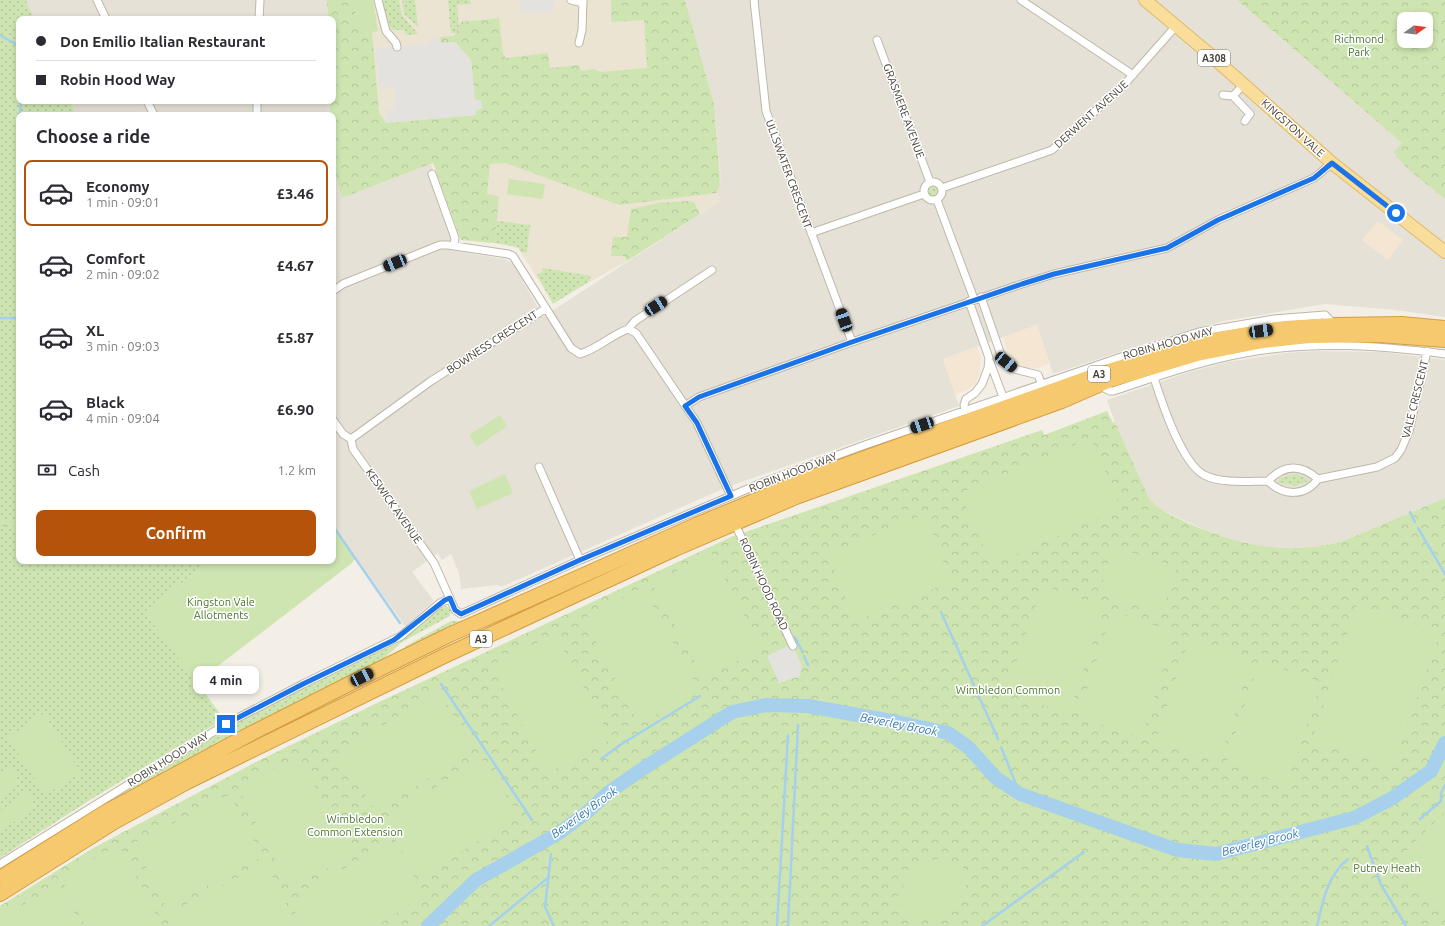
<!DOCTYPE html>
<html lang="en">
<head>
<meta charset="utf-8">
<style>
	body { margin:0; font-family:Ubuntu,sans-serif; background:#f7f7f7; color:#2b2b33; height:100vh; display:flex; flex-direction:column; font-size:15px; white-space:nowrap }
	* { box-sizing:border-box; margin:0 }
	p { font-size:13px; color:#7c7c81 }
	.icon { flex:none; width:22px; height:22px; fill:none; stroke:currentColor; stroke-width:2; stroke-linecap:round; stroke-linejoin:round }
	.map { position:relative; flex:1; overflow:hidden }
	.details { position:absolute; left:16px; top:112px; width:320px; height:452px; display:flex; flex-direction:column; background:#fff; border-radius:8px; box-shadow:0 2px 6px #0003 }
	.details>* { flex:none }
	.hud { position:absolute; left:16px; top:16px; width:320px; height:88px; border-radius:8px; box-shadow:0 2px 6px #0003; display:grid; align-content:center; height:88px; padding:0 20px; background:#fff }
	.needle { width:26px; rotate:75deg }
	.controls { position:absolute; left:1397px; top:12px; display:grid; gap:8px }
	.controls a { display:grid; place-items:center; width:36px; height:36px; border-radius:8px; background:#fff; box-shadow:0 2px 6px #0003; font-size:20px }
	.end { position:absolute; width:18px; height:18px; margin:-9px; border:5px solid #1a73e8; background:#fff; box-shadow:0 0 0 2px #fff }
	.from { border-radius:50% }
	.bubble { position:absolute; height:28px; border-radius:8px; background:#fff; box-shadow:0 2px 6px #0003; font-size:13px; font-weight:700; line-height:28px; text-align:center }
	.car { position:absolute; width:12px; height:24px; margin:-12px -6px; border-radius:5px; box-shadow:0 0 3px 1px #0007; background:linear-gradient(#222 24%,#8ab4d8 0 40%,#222 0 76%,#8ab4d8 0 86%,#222 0) }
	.hud b { display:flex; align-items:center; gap:14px; height:38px; font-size:15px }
	.hud b+b { border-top:1px solid #e1e1e2 }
	.hud i { width:10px; height:10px; background:#2b2b33 }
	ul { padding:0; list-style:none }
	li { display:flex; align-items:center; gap:12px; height:66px; margin:0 8px 6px; padding:0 12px; border:2px solid transparent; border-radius:8px }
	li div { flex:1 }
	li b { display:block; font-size:15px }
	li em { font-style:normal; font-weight:700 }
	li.on { border-color:#b45309 }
	li>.icon { width:36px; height:36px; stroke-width:1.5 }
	h2 { padding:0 20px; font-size:18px; line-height:48px }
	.pay { display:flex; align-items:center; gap:10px; height:44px; padding:0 20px; font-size:15px }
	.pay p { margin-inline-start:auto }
	.button { display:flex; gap:8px; margin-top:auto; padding:8px 20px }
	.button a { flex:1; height:46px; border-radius:8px; background:#b45309; color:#fff; font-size:16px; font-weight:700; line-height:46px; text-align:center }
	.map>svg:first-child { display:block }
	.residential { fill:#e6e1d6 }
	.commercial { fill:#f4e6d3 }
	.education { fill:#ebe4d2 }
	.grass { fill:url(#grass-dots) }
	.forest { fill:url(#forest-crowns); fill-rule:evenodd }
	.garden { fill:#cee5b2 }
	.parking { fill:#e4e2df }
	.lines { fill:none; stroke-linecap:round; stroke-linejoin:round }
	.stream { stroke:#a6d0ec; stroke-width:2.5 }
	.river { stroke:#a6d0ec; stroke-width:14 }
	.street-casing { stroke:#beb7aa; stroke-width:9 }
	.primary-casing { stroke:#deba6a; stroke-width:14 }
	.highway-casing { stroke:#d59d3f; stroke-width:16 }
	.street { stroke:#fff; stroke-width:7 }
	.primary { stroke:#f9dd9a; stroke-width:12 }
	.highway { stroke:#f6c96e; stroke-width:14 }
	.route { stroke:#1a73e8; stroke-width:5 }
	.labels { text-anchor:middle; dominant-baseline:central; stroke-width:3; stroke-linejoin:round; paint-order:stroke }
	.shield { fill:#fff; stroke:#7d7972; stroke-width:1 }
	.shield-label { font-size:10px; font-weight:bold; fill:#453f36 }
	.park-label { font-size:11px; fill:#48742d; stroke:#fff }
	.street-label { font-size:11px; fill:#453f36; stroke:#fff }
	.water-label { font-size:12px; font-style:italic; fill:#357aac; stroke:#fff }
</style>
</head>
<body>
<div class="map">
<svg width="1445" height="926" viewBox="0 0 1445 926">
	<defs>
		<pattern id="grass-dots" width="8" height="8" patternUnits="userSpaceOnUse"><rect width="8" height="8" fill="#cee5b2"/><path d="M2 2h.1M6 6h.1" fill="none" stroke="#b2c69a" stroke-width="1.8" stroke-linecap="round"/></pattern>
		<pattern id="forest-crowns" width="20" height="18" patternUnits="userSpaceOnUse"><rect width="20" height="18" fill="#cee5b2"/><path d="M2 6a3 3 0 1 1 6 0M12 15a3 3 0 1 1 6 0" fill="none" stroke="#b2c69a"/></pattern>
	</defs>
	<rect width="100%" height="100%" fill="#f3efe7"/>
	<path class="residential" d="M26,0H327L328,19H34Z
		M685,0H1237L1445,180V317L1396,310L1325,304L1224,321L1162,338L1053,374L1037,325L943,359L959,406L727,487L501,587L498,585L461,589L459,573L451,554L442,560L438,553L412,572L434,601L405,626L333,525V167L342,198L431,164L457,238L456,251L505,259L514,265L543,317L722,200L716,193L721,179L714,104Z
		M70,101H330V115H76Z
		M1318,351L1382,352L1445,360V498L1343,541L1313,548L1295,549L1272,548L1223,538L1157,508L1149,498L1115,422L1107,400L1189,372L1227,362L1286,353Z"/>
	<path class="commercial" d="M1378,221L1403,240L1388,260L1362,240Z
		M1037,325L1050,363L1039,368H1029L1020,365L1012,358L1007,351L1003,337Z
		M977,347L981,358L979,376L975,384L969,389L955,395L943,359Z"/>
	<path class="education" d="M327,0H685L714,104L721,179L716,193L722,200L627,261L553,303L518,248L495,243L461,240L433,163L342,198L333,167V115H330V101H333V19H328Z"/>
	<path class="grass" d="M0,0H26L34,19H19V101H70L76,115H19V561H210L145,612L224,719L90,800L0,858Z
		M381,0H399L402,15L418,34L407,35L404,30H394L388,27Z
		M402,0H415L418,27L404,14Z
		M448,0H470L471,4L457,5L459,27L456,33H451Z
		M927 191a6 6 0 1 1 12 0a6 6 0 1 1-12 0Z
		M497,221L530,225L527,253L521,252L518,247L495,243Z
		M543,268L591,276L588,282L553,304L537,275L542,272Z
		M1296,474L1307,478L1309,481L1295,486L1278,482L1279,478Z
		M446,606L451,610L450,616L402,642L381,661L275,713L159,775L42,843L0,871V868L259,709L397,643L440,608Z
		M470,617L471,620L403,651L406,646L451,621H463Z"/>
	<path class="forest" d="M327,0H354L359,33L372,32L379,113L386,123L476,115L471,60L441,43L440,37L454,36L461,22L499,18L503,54L506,58L548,53L550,68L579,65L581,71L594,69L600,72L647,68L644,20L611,22V0H685L714,104L720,185L716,193L619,205L506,163L490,164L487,194L499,196L495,243L461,240L433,163L342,198L333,167V115H330V101H333V19H328Z
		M1237,0H1445V199C1429,185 1404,169 1394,152L1402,143ZM1404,19H1426V41H1404Z
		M688,201L694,202L700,214L627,261L624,256H611L613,237H627L631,209L659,203Z
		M1107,411L1113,423L1115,422L1149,498C1160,512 1175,517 1190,524C1240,546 1290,556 1343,541L1445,498V926H0V906L95,847L258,761L377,703L731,537L1042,430L1044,435Z
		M0,520L12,522L19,521V527L0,526Z"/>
	<path class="garden" d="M354,0H373L378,31L359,34Z
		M509,179L545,184L543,199L507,194Z
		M500,415L507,426L477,447L469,435Z
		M1091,438L1121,508L992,565L960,493Z
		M505,474L513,493L477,509L469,491Z
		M925,514L951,582L855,621L828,554Z
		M333,525L355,558L352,563L196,683L145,612L210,561H333Z
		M1114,547L1177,567L1161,614L1099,592Z
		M712,553L761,648L704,678L652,583Z
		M1043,586L1105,607L1068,714L1006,692Z
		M643,587L699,691L639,724L584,619Z
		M1357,605L1440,632L1393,767L1312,741Z
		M1113,611L1175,632L1141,737L1078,717Z
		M555,634L611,739L548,773L491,666Z
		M1190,638L1252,658L1219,762L1155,742Z
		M1259,661L1321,682L1287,784L1226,764Z
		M437,691L474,748L377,812L337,755Z
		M44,713L81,773L45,795L8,738Z
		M299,756L351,856L290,888L237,786Z
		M481,758L519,815L420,878L383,821Z
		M9,766L21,783L0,798V773Z
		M27,792L36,806L0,832V811Z
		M230,795L262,857L166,907L134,843Z
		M1445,812V912L1395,862Z
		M390,839L425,894L376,926H304L290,904Z
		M119,845L162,926H86L60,876Z
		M937,859C950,861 959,862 968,873L964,895L943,916L925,919L908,914L897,897L911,872L921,863Z
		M266,864L297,926H176L169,913Z
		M59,885L81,926H0V918Z"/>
	<path class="parking" d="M520,0H554V9L549,12L521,14Z
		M440,37L441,43L455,42L471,60L475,100H481L482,109L476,110V115L387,123L386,110L395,109L394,88L379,90L376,49L430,44V38Z
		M1391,217L1409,231L1404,237L1386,223Z
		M790,645L793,646L802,666L800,676L779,683L767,656Z"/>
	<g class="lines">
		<path class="stream" d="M0,35L19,46
			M20,115L21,101
			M0,318H19
			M1410,512L1415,522
			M333,526L400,623
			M1418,528L1445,574
			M941,612L998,739
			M795,637L802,651
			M804,656L808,665
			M441,684L532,820
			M1001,747L1020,794
			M601,759L620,745L700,696
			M1420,819L1441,801V793L1445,785
			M1367,846L1381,885L1406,926
			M551,854L545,907L554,926
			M489,926L549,877
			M777,926L788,735
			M788,926L798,725
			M982,926L1084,852
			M1317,926C1323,901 1327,876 1348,859"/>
		<path class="river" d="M428,926L476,880L559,833L586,813L609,792L644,768L732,712L766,705L808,706L897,722L948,733L968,747L996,778L1020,794L1177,850L1216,854L1354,818L1391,799L1431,771L1445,743"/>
		<g class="street-casing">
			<path id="street" d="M97,0L106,19
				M378,0L386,31L396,43L397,47
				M571,0L583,3
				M754,0L766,111L852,342
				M1021,0L1133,75
				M259,19L260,0
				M877,40L930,182
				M579,43L582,30L583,0
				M1244,84L1233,96L1250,114L1245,121
				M1223,95L1233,96
				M147,101L154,115
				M257,115V101
				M432,174L455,238L454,245
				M924 191a9 9 0 1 1 18 0a9 9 0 1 1-18 0Z
				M942,188L1052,150L1122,87L1176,26
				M937,200L974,299
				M811,233L924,194
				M333,291L343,284L440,245H448L508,254L513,256L571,348L580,354C598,349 611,335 628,329L636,333L697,423L731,496
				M981,297L1001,355L1015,369L1038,375L1042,385
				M628,329L635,321L712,270
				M990,362L1003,397
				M1154,378C1162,403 1181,462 1204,475C1222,484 1249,481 1268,481C1283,496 1305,497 1318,479C1301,464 1284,464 1268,481
				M1100,386L1110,391H1113C1156,377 1200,361 1245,353C1312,341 1377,345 1445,354
				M685,406L699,397L852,342L1022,284L1054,274L1167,248L1218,220L1314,178L1332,163
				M965,411L964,405L966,399L975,393L982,384L988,368L989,358L969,301
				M333,420L343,434L351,439
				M351,439L353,449L434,563L455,610L461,614L580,560L764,482L865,445L1124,356L1199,332L1274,319L1325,315L1335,325
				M351,439L431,381L545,309
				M539,467L580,560
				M1318,479L1377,467L1395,458L1401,450L1409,431L1427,351
				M734,522L793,646
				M0,864L226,724L303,684L401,636L440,603L450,598"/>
		</g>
		<g class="primary-casing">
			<path id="primary" d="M1145,0L1207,52L1332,163L1445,252"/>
		</g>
		<g class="highway-casing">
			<path id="highway" d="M0,878L104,813L250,734L349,684L449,635L696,525L809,478L1096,375L1206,341L1285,328L1335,325L1402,324L1445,328
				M0,894L114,822L187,782L444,656L675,549L796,497L1062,401L1110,380L1197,354L1263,341L1309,336L1379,335L1445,340"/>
		</g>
		<use href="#street" class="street"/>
		<use href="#primary" class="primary"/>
		<use href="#highway" class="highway"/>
	</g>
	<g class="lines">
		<path class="route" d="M226,724L303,684L394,640L445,600L450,598L455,610L461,614L580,560L731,496L697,423L685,406L699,397L852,342L1022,284L1054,274L1167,248L1218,220L1314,178L1332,163L1396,213"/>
	</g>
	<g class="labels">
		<g class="shield">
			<rect x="1198" y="50" width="32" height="16" rx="3"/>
			<rect x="1088" y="366" width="22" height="16" rx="3"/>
			<rect x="470" y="631" width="22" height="16" rx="3"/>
		</g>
		<g class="shield-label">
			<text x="1214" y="58">A308</text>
			<text x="1099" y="374">A3</text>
			<text x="481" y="639">A3</text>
		</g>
		<g class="park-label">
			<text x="1359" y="39">Richmond<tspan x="1359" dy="13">Park</tspan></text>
			<text x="221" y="602">Kingston Vale<tspan x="221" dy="13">Allotments</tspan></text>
			<text x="1008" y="690">Wimbledon Common</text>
			<text x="355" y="819">Wimbledon<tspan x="355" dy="13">Common Extension</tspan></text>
			<text x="1387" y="868">Putney Heath</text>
		</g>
		<g class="street-label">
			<text transform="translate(904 111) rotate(70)">GRASMERE AVENUE</text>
			<text transform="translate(1091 114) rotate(-42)">DERWENT AVENUE</text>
			<text transform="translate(1293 128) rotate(42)">KINGSTON VALE</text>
			<text transform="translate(789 174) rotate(70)">ULLSWATER CRESCENT</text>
			<text transform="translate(492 342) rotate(-33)">BOWNESS CRESCENT</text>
			<text transform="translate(1168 343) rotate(-16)">ROBIN HOOD WAY</text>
			<text transform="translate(1415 399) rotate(-76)">VALE CRESCENT</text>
			<text transform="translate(793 472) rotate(-21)">ROBIN HOOD WAY</text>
			<text transform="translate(394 506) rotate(55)">KESWICK AVENUE</text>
			<text transform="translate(764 584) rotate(65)">ROBIN HOOD ROAD</text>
			<text transform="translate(168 759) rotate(-32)">ROBIN HOOD WAY</text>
		</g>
		<g class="water-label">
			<text transform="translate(899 724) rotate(11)">Beverley Brook</text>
			<text transform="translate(584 812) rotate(-36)">Beverley Brook</text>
			<text transform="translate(1260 842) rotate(-14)">Beverley Brook</text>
		</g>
	</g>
</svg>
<div class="controls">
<a><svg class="needle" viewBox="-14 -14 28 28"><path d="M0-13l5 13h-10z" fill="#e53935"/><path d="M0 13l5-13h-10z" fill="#7c7c81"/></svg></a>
</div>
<i class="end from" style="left:1396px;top:213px"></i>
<i class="end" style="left:226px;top:724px"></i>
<div class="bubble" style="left:193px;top:666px;width:66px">4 min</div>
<i class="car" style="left:395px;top:263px;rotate:248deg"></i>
<i class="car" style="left:656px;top:306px;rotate:57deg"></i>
<i class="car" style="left:844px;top:320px;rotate:340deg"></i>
<i class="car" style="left:1261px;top:331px;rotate:82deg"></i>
<i class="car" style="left:1006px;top:362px;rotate:129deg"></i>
<i class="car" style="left:922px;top:425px;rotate:251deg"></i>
<i class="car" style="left:362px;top:677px;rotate:64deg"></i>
<div class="hud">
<b><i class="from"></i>Don Emilio Italian Restaurant</b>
<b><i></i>Robin Hood Way</b>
</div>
<section class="details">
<h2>Choose a ride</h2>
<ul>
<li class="on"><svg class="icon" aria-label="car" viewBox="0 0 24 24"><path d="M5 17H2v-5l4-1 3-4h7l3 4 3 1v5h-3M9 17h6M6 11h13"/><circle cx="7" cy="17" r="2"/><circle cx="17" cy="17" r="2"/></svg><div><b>Economy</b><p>1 min · 09:01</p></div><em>£3.46</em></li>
<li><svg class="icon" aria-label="car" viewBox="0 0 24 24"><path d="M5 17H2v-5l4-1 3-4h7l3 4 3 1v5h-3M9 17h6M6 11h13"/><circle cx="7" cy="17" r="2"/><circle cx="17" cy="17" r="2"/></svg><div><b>Comfort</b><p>2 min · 09:02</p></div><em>£4.67</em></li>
<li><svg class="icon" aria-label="car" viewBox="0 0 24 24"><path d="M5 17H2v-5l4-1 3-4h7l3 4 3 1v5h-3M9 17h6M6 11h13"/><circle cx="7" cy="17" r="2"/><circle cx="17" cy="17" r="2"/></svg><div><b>XL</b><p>3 min · 09:03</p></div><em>£5.87</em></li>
<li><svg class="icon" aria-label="car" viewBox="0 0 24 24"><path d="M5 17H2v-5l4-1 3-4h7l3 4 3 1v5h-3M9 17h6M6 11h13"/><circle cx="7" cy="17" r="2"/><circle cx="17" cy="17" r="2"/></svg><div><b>Black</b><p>4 min · 09:04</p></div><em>£6.90</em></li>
</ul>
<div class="pay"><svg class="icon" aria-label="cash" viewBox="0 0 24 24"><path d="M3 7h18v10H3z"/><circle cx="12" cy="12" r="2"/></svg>Cash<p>1.2 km</p></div>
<div class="button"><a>Confirm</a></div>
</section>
</div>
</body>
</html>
